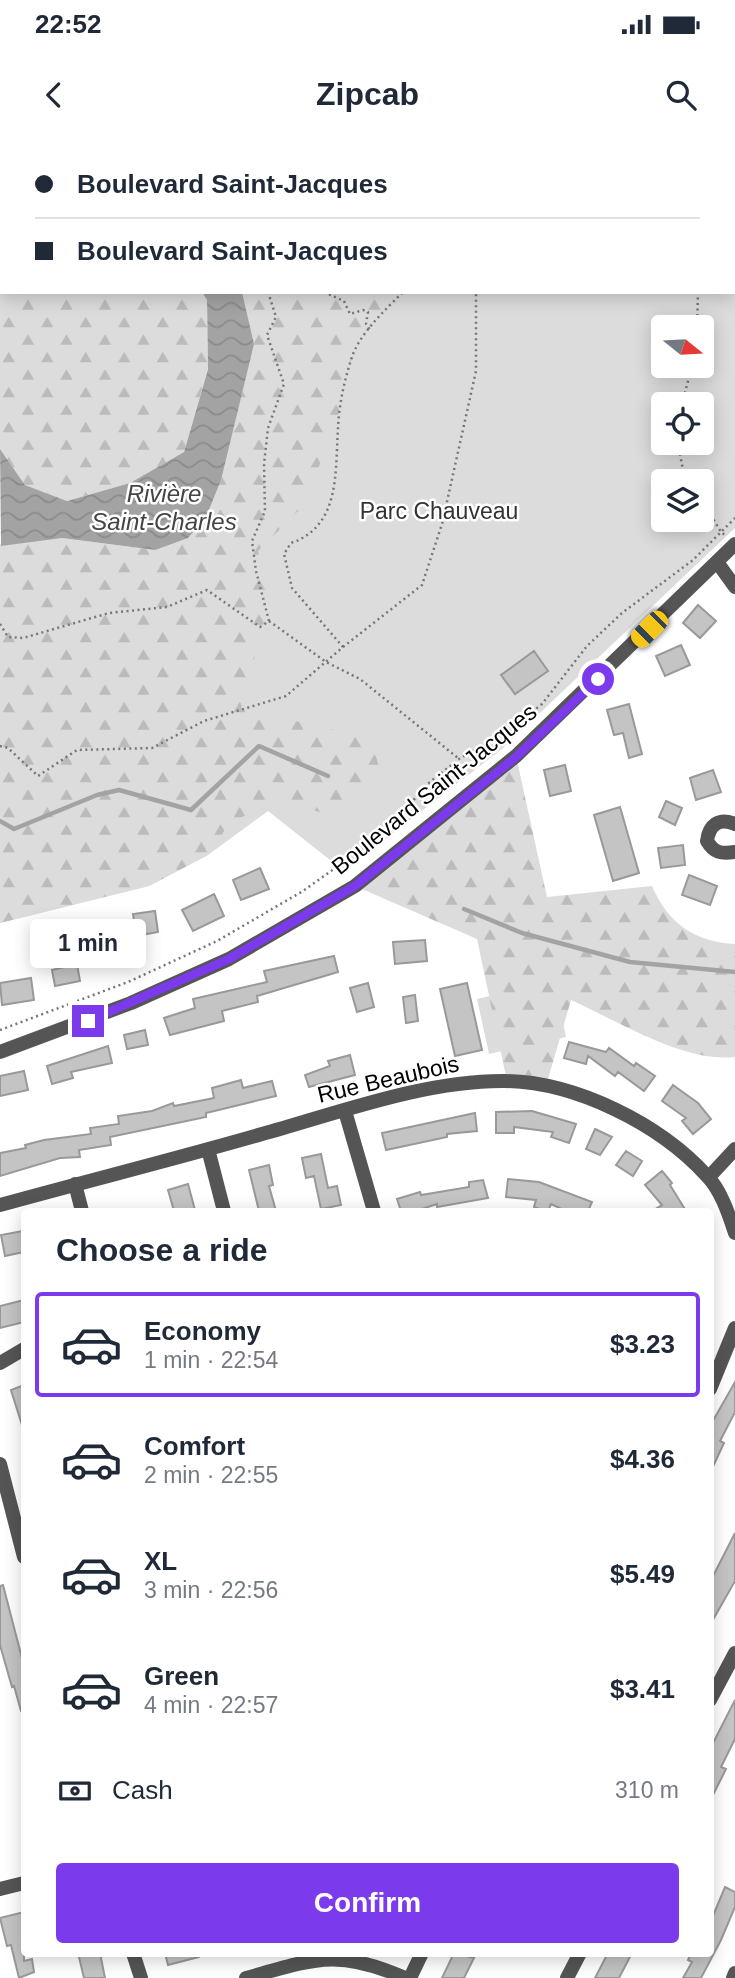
<!DOCTYPE html>
<html lang="en">
<head>
<meta charset="utf-8">
<style>
	body { margin:0; font-family:Arial,sans-serif; background:#f2f2f3; color:#1f2937; height:100vh; display:flex; flex-direction:column; font-size:26px; white-space:nowrap }
	* { box-sizing:border-box; margin:0 }
	p { font-size:23px; color:#747a83 }
	.icon { flex:none; width:38px; height:38px; fill:none; stroke:currentColor; stroke-width:2; stroke-linecap:round; stroke-linejoin:round }
	.map { position:relative; flex:1; overflow:hidden }
	.drawer { position:absolute; left:21px; top:1068px; width:693px; height:749px; display:flex; flex-direction:column; background:#fff; border-radius:7px; box-shadow:0 4px 18px #0003 }
	.drawer>* { flex:none }
	.top-card { position:absolute; left:0px; top:0px; width:735px; height:154px; box-shadow:0 4px 18px #0003; display:grid; align-content:center; height:154px; padding:0 35px; background:#fff }
	.needle { width:46px; rotate:108deg }
	.fabs { position:absolute; left:651px; top:175px; display:grid; gap:14px }
	.fabs a { display:grid; place-items:center; width:63px; height:63px; border-radius:7px; background:#fff; box-shadow:0 4px 18px #0003; font-size:35px }
	.end { position:absolute; width:32px; height:32px; margin:-16px; border:9px solid #7c3aed; background:#fff; box-shadow:0 0 0 4px #fff }
	.from { border-radius:50% }
	.bubble { position:absolute; height:49px; border-radius:7px; background:#fff; box-shadow:0 4px 18px #0003; font-size:23px; font-weight:700; line-height:49px; text-align:center }
	.car { position:absolute; width:21px; height:42px; margin:-21px -10px; border-radius:9px; box-shadow:0 0 5px 2px #0007; background:linear-gradient(#f5c518 24%,#345 0 40%,#f5c518 0 76%,#345 0 86%,#f5c518 0) }
	.top-card b { display:flex; align-items:center; gap:24px; height:66px; font-size:26px }
	.top-card b+b { border-top:2px solid #e0e1e3 }
	.top-card i { width:18px; height:18px; background:#1f2937 }
	ul { padding:0; list-style:none }
	li { display:flex; align-items:center; gap:21px; height:105px; margin:0 14px 10px; padding:0 21px; border:4px solid transparent; border-radius:7px }
	li div { flex:1 }
	li b { display:block; font-size:26px }
	li em { font-style:normal; font-weight:700 }
	li.selected { border-color:#7c3aed }
	li>.icon { width:63px; height:63px; stroke-width:1.5 }
	h2 { padding:0 35px; font-size:32px; line-height:84px }
	.pay { display:flex; align-items:center; gap:18px; height:77px; padding:0 35px; font-size:26px }
	.pay p { margin-inline-start:auto }
	.action { display:flex; gap:14px; margin-top:auto; padding:14px 35px }
	.action a { flex:1; height:80px; border-radius:7px; background:#7c3aed; color:#fff; font-size:28px; font-weight:700; line-height:80px; text-align:center }
	.status { display:flex; justify-content:space-between; align-items:center; height:49px; padding:0 35px; background:#fff; direction:ltr }
	.status svg { height:19px; fill:currentColor }
	header { display:flex; justify-content:space-between; align-items:center; height:91px; padding:0 35px; background:#fff; font-size:32px; font-weight:700 }
	.map>svg:first-child { display:block }
	.green { fill:#dcdcdc; fill-rule:evenodd }
	.forest { fill:url(#forest-firs) }
	.water { fill:url(#water-waves) }
	.lines { fill:none; stroke-linecap:round; stroke-linejoin:round }
	.stream { stroke:#a3a3a3; stroke-width:4.5 }
	.building { fill:#c4c4c4; stroke:#999; stroke-width:2 }
	.path { stroke:#777; stroke-width:2.5; stroke-dasharray:2 3.5; stroke-linecap:butt }
	.minor { stroke:#555; stroke-width:14 }
	.tertiary { stroke:#555; stroke-width:14 }
	.route { stroke:#7c3aed; stroke-width:9 }
	.labels { text-anchor:middle; dominant-baseline:central; stroke-width:5; stroke-linejoin:round; paint-order:stroke }
	.park-label { font-size:23px; fill:#333; stroke:#fff }
	.street-label { font-size:23px; fill:#000; stroke:#fff }
	.water-label { font-size:24px; font-style:italic; fill:#444; stroke:#fff }
</style>
</head>
<body>
<div class="status"><b>22:52</b><svg viewBox="0 0 49 12"><path d="M0 12V9h3v3zM5 12V6h3v6zM10 12V3h3v9zM15 12V0h3v12zM26 1h20v11H26zM47 4h2v5h-2z"/></svg></div>
<header><svg class="icon" aria-label="back" viewBox="0 0 24 24"><path d="M15 5l-7 7 7 7"/></svg>Zipcab<svg class="icon" aria-label="search" viewBox="0 0 24 24"><circle cx="10" cy="10" r="6"/><path d="M15 15l6 6"/></svg></header>
<div class="map">
<svg width="735" height="1838" viewBox="0 0 735 1838">
	<defs>
		<pattern id="forest-firs" width="22" height="20" patternUnits="userSpaceOnUse" patternTransform="scale(1.75)"><rect width="22" height="20" fill="#dcdcdc"/><path d="M5 1l3.5 6h-7zM16 11l3.5 6h-7z" fill="#bbb"/></pattern>
		<pattern id="water-waves" width="16" height="10" patternUnits="userSpaceOnUse" patternTransform="scale(1.75)"><rect width="16" height="10" fill="#a3a3a3"/><path d="M0 5q4-4 8 0t8 0" fill="none" stroke="#8b8b8b"/></pattern>
	</defs>
	<rect width="100%" height="100%" fill="#fff"/>
	<path class="green" d="M208,0H735V388L502,609L344,731L268,671L208,715L149,746L0,783V404L155,410L254,204L242,152H733V2ZM663,187H702V226H663ZM663,264H702V303H663ZM663,341H702V380H663Z
		M556,851L566,897L489,914L477,859L503,853Z"/>
	<path class="forest" d="M0,0H179L2,2V152H202L207,160L208,228L184,312L130,343L67,361L25,345L0,309Z
		M242,152H395L356,200L335,288L302,367L258,411L269,464L241,568L371,599L383,641L335,677L284,661L231,681L208,715L149,746L0,783V404L62,398L155,410L206,377L221,340L254,204Z
		M516,616L547,757L652,746C668,783 694,802 735,804V917C684,923 618,881 571,860L546,946L507,941L477,799L355,746Z"/>
	<path class="water" d="M202,152H242L254,204L221,340L206,377L188,398L155,410L62,398L1,406L0,309L25,345L67,361L130,343L184,312L208,229L207,160Z"/>
	<g class="lines">
		<path class="stream" d="M0,681L14,689L97,655L119,650L191,670L259,606L328,636
			M464,769L522,793L630,822L735,832"/>
	</g>
	<path class="building" d="M698,465L716,481L700,498L683,483Z
		M681,505L690,525L665,536L656,516Z
		M534,511L548,531L515,554L501,535Z
		M629,564L642,614L629,618L623,593L614,595L607,570Z
		M565,625L571,651L550,656L544,630Z
		M713,630L721,652L696,660L690,638Z
		M666,661L682,668L675,685L659,677Z
		M620,667L639,733L613,741L594,675Z
		M683,705L685,725L661,728L658,708Z
		M260,728L269,749L241,760L233,740Z
		M689,735L717,746L710,765L682,755Z
		M214,754L224,776L193,791L182,770Z
		M155,771L158,792L136,796L133,774Z
		M117,797L121,817L86,825L82,804Z
		M425,800L427,821L395,824L393,802Z
		M334,816L338,832L257,856L258,862L222,871L224,881L170,895L164,878L195,868L193,859L267,842L264,831Z
		M77,824L80,841L55,846L52,830Z
		M31,838L34,860L2,865L0,843Z
		M368,843L374,867L357,872L350,848Z
		M467,843L482,910L455,916L440,849Z
		M415,855L418,881L406,883L403,857Z
		M145,890L148,905L127,909L124,895Z
		M569,902L606,912L609,908L634,926L636,923L655,936L644,951L618,932L615,936L588,916L586,924L564,918Z
		M108,906L112,923L71,932L73,938L52,944L47,926Z
		M350,915L355,935L309,947L305,935L330,926L328,921Z
		M24,931L28,950L0,956V936Z
		M241,940L243,948L272,941L276,956L206,973V977L110,997L111,1005L79,1010L80,1017L60,1018L0,1036V1013L26,1008L25,1005L44,1000L91,994L90,988L119,984L118,976L152,971L173,963L174,966L214,958L212,948Z
		M673,945L698,963L711,979L693,994L682,981L686,978L662,961Z
		M532,971L576,984L569,1003L551,997L553,992L514,987V993H496V972Z
		M475,973L477,991L447,994V997L386,1010L382,993Z
		M595,989L612,997L600,1015L586,1009Z
		M626,1011L642,1021L633,1036L616,1025Z
		M321,1014L328,1048L337,1046L341,1065L321,1069L314,1036L306,1038L302,1018Z
		M269,1025L273,1045L269,1046L276,1071H259L249,1030Z
		M662,1031L672,1043L670,1045L686,1071H652L662,1065L645,1045Z
		M508,1039L539,1042L592,1062L588,1071H566L551,1064L548,1071H545L534,1067L536,1060L506,1057Z
		M483,1040L488,1058L437,1067V1064L416,1071H401L397,1059L420,1052L421,1055L469,1047V1042Z
		M188,1044L195,1070L174,1071L168,1050Z
		M23,1091L24,1112L5,1116L1,1095Z
		M24,1160V1182L0,1188V1166Z
		M735,1242V1272L720,1301L724,1303L710,1333V1286Z
		M24,1245V1285H22L11,1250Z
		M735,1393V1441L710,1485V1442Z
		M3,1445L24,1526V1571H21L14,1546L12,1547L0,1505V1446Z
		M735,1560V1599L721,1627L726,1629L710,1661V1609Z
		M725,1747L735,1752V1767L721,1800L701,1838H683L692,1822L688,1820L691,1813H710V1783Z
		M24,1772V1821L32,1819L34,1832L19,1838L11,1805L7,1806L0,1778Z
		M78,1813H100L105,1838H84Z
		M165,1813H199V1817L168,1825Z
		M454,1813L474,1818L464,1838H442Z
		M608,1813H632L619,1838H595Z"/>
	<g class="lines">
		<path class="path" d="M635,0L637,2
			M247,2V0
			M323,2V0
			M490,2L492,0
			M324,152L344,161L350,174L363,170L368,172L366,184L370,190
			M697,187L698,152
			M682,264L692,226
			M678,303L682,325L689,341
			M702,361L721,392L726,396
			M269,481L326,522L360,539L458,618
			M0,484L8,497L23,498L109,473L167,467L207,450L260,487L269,481L256,431L252,401L265,371L264,324L268,288L284,244L267,195L276,177L268,152
			M343,507L422,445L442,384L476,231V152
			M0,606L8,608L38,636L77,610L152,608L204,581L286,556L343,507L292,448L284,414L291,403C341,386 335,331 338,288C339,265 344,242 351,220C358,195 385,170 403,152
			M0,890L128,842L217,801L303,751L390,689L425,646L459,619L506,592L542,564L587,506L622,473L693,420L735,378"/>
		<path class="minor" d="M717,422L735,447
			M735,684C719,677 709,685 707,701C714,713 721,714 735,712
			M345,971L374,1071
			M208,1009L224,1071
			M709,1037L735,1009
			M75,1044L82,1071
			M0,1065C87,1041 175,1019 262,994C338,973 426,940 505,941C576,942 660,984 707,1036C721,1050 729,1075 735,1093
			M0,1223L24,1209
			M710,1249L735,1188
			M0,1324L24,1417
			M710,1560L735,1513
			M0,1749L24,1743
			M133,1813L141,1838
			M246,1838C314,1819 338,1808 405,1838
			M410,1838L422,1813
			M567,1838L580,1813
			M733,1838L735,1833"/>
		<path class="tertiary" d="M0,912L131,863L229,819L355,746L516,616L735,404"/>
	</g>
	<g class="lines">
		<path class="route" d="M88,881L229,819L355,746L516,617L598,539"/>
	</g>
	<g class="labels">
		<g class="park-label">
			<text x="439" y="371">Parc Chauveau</text>
		</g>
		<g class="street-label">
			<text transform="translate(434 649) rotate(-39)">Boulevard Saint-Jacques</text>
			<text transform="translate(388 939) rotate(-13)">Rue Beaubois</text>
		</g>
		<g class="water-label">
			<text x="164" y="353">Rivière<tspan x="164" dy="28">Saint-Charles</tspan></text>
		</g>
	</g>
</svg>
<div class="fabs">
<a><svg class="needle" viewBox="-14 -14 28 28"><path d="M0-13l5 13h-10z" fill="#e53935"/><path d="M0 13l5-13h-10z" fill="#747a83"/></svg></a>
<a><svg class="icon" aria-label="locate" viewBox="0 0 24 24"><circle cx="12" cy="12" r="6"/><path d="M12 2v4M12 18v4M2 12h4M18 12h4"/></svg></a>
<a><svg class="icon" aria-label="layers" viewBox="0 0 24 24"><path d="M12 4l9 5-9 5-9-5zM3 14l9 5 9-5"/></svg></a>
</div>
<i class="end from" style="left:598px;top:539px"></i>
<i class="end" style="left:88px;top:881px"></i>
<div class="bubble" style="left:30px;top:779px;width:116px">1 min</div>
<i class="car" style="left:649px;top:489px;rotate:225deg"></i>
<div class="top-card">
<b><i class="from"></i>Boulevard Saint-Jacques</b>
<b><i></i>Boulevard Saint-Jacques</b>
</div>
<section class="drawer">
<h2>Choose a ride</h2>
<ul>
<li class="selected"><svg class="icon" aria-label="car" viewBox="0 0 24 24"><path d="M5 17H2v-5l4-1 3-4h7l3 4 3 1v5h-3M9 17h6M6 11h13"/><circle cx="7" cy="17" r="2"/><circle cx="17" cy="17" r="2"/></svg><div><b>Economy</b><p>1 min · 22:54</p></div><em>$3.23</em></li>
<li><svg class="icon" aria-label="car" viewBox="0 0 24 24"><path d="M5 17H2v-5l4-1 3-4h7l3 4 3 1v5h-3M9 17h6M6 11h13"/><circle cx="7" cy="17" r="2"/><circle cx="17" cy="17" r="2"/></svg><div><b>Comfort</b><p>2 min · 22:55</p></div><em>$4.36</em></li>
<li><svg class="icon" aria-label="car" viewBox="0 0 24 24"><path d="M5 17H2v-5l4-1 3-4h7l3 4 3 1v5h-3M9 17h6M6 11h13"/><circle cx="7" cy="17" r="2"/><circle cx="17" cy="17" r="2"/></svg><div><b>XL</b><p>3 min · 22:56</p></div><em>$5.49</em></li>
<li><svg class="icon" aria-label="car" viewBox="0 0 24 24"><path d="M5 17H2v-5l4-1 3-4h7l3 4 3 1v5h-3M9 17h6M6 11h13"/><circle cx="7" cy="17" r="2"/><circle cx="17" cy="17" r="2"/></svg><div><b>Green</b><p>4 min · 22:57</p></div><em>$3.41</em></li>
</ul>
<div class="pay"><svg class="icon" aria-label="cash" viewBox="0 0 24 24"><path d="M3 7h18v10H3z"/><circle cx="12" cy="12" r="2"/></svg>Cash<p>310 m</p></div>
<div class="action"><a>Confirm</a></div>
</section>
</div>
</body>
</html>
